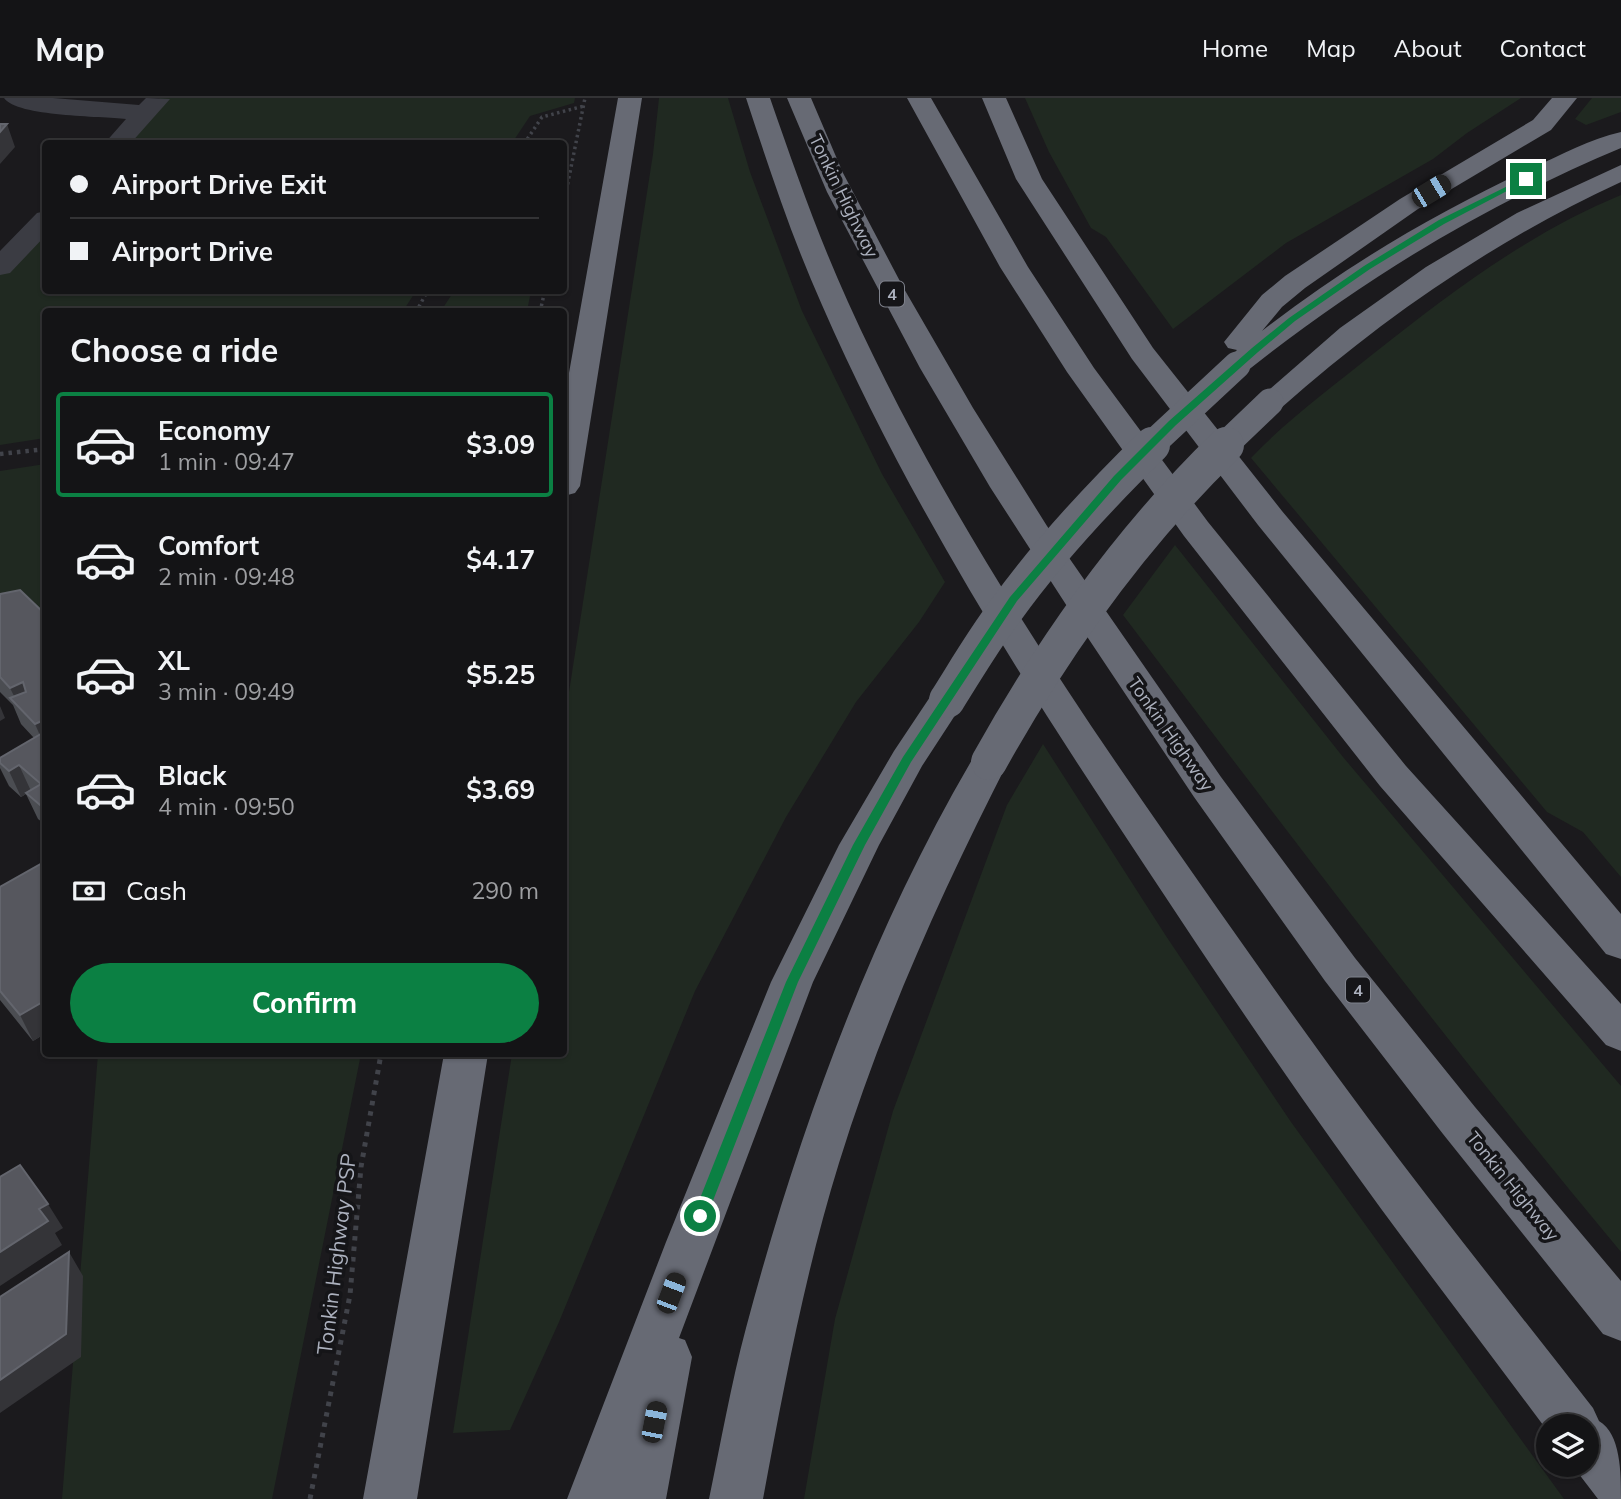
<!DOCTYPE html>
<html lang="en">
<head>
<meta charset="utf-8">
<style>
	body { margin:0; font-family:Mulish,sans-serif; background:#1d1d1f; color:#f1f3f6; height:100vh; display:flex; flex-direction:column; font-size:26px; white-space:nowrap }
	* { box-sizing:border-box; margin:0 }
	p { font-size:23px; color:#9d9ea1 }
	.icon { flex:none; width:38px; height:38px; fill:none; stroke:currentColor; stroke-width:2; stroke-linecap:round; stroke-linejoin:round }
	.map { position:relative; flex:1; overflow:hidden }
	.details { position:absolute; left:42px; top:210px; width:525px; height:749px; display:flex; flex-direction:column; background:#141416; border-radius:7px; box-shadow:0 2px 5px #0004,0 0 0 2px #333335 }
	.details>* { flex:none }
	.guide { position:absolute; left:42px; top:42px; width:525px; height:154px; border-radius:7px; box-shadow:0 2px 5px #0004,0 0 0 2px #333335; display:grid; align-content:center; height:154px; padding:0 28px; background:#141416 }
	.tools { position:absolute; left:1536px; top:1316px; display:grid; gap:14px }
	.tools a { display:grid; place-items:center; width:63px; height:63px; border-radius:50%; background:#141416; box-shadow:0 2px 5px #0004,0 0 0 2px #333335; font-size:35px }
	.end { position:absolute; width:32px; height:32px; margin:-16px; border:9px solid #0b8043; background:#fff; box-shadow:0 0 0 4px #fff }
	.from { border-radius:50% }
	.car { position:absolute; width:21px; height:42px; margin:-21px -10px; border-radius:9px; box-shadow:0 0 5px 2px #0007; background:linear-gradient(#222 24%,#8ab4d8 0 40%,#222 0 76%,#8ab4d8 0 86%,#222 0) }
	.guide b { display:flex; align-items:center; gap:24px; height:66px; font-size:26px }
	.guide b+b { border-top:2px solid #333335 }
	.guide i { width:18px; height:18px; background:#f1f3f6 }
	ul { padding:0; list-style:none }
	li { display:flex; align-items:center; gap:21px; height:105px; margin:0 14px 10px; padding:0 14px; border:4px solid transparent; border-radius:7px }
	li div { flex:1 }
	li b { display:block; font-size:26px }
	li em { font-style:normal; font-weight:700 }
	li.on { border-color:#0b8043 }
	li>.icon { width:63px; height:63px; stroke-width:1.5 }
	h2 { padding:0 28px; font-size:32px; line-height:84px }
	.pay { display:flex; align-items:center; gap:18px; height:77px; padding:0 28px; font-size:26px }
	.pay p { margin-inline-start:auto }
	.action { display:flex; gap:14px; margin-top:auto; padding:14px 28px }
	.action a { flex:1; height:80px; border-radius:42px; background:#0b8043; color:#fff; font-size:28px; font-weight:700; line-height:80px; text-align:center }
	header { display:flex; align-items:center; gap:42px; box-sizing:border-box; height:98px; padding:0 35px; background:#141416; border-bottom:2px solid #333335 }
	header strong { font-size:33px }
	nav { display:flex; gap:38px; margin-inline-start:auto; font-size:24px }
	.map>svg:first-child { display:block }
	.green { fill:#202921 }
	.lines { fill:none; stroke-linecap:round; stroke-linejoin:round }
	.path-far2 { stroke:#41434a; stroke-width:3.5; stroke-dasharray:2.5 3.5; stroke-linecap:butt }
	.path-far1 { stroke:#41434a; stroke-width:4.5; stroke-dasharray:3.5 5; stroke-linecap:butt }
	.path { stroke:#41434a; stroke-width:5; stroke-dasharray:4.5 6; stroke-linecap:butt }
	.street { fill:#3b3c43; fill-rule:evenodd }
	.highway { fill:#676a74; fill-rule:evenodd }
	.highway-bridge-far1 { stroke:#676a74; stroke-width:27 }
	.highway-bridge { stroke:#676a74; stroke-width:36 }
	.wall { fill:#4b4d52 }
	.shaded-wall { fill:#343438 }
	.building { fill:#56575e; stroke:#63656d; stroke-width:2 }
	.route { fill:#0b8043 }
	.labels { text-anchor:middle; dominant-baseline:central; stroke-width:7; stroke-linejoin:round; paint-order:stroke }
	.shield { fill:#151518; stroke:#7f828c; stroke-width:2 }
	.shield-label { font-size:16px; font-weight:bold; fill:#acb1be }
	.street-label { font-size:18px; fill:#acb1be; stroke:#151518 }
	.near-street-label { font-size:21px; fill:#acb1be; stroke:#151518 }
</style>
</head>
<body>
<header>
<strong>Map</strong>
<nav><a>Home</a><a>Map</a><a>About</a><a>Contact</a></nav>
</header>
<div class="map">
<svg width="1621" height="1401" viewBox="0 0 1621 1401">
	<rect width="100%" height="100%" fill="#1b1a1d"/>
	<path class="green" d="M160,0H575L574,5L530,18L512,45L116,46Z
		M659,0H728L750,74L802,213L882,376L945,484L919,524L856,604L786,719L695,893L559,1224L510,1332L453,1335L512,956H564V626L653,56Z
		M1025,0H1521L1467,35L1433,61L1286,145L1173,231L1106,139L1091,130L1049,54Z
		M1592,0H1621V14L1586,27L1575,21Z
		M1621,97V779L1583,734L1547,714L1251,360C1288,321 1331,290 1373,256C1450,195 1529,135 1621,97Z
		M45,121L46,192L416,193L403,213L46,214L45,340L0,347V169Z
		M454,193V192L531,193L527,213H441Z
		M45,366V515L24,497L0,509V373Z
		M1175,447L1343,659L1621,988V1154C1448,947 1286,732 1123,517Z
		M1043,646L1166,838L1291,1024L1564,1401H804L835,1221L893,1013L1007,707Z
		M98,956H361L272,1401H62Z"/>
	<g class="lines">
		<path class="path-far2" d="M524,46L542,19L584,8
			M564,104L585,0
			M416,214L428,192
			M540,214L545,192"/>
		<path class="path-far1" d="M0,356L46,351"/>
		<path class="path" d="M310,1401L350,1197L361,1069L381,956"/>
		<path class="street" d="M4,0H53L139,7L146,0L170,1L130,46H104L126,21C102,18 17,19 4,0Z
			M46,113V137L10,175L0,177V153L37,115Z"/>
		<path class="highway" d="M618,0H642L580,388L575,395L564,398V303Z
			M746,0H770C794,69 818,138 848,204C933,392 1046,565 1164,734C1231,830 1298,926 1368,1020C1441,1118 1518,1214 1593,1310L1599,1323C1621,1336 1621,1375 1621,1401H1598L1572,1367H1587V1328H1549V1335C1477,1238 1403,1143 1333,1044C1268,953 1205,859 1143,765C1024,586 908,404 822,207C792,140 769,70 746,0Z
			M787,0H811L843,75L903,189L973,310L1047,428L1221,679L1355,860L1475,1009L1621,1183V1243L1603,1236L1443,1036L1325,883L1194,699L1074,519L990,389L920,270L827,94Z
			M907,0H931L1028,169L1094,270L1208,424L1406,668L1621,906V953L1606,947L1380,688L1184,438L1067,274L1000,169Z
			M982,0H1006L1042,81L1153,250L1282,413L1621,816V861L1606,856L1258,427L1132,261L1016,81Z
			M1552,0H1577L1551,32L1418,111L1305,190L1282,209L1262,233C1345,168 1437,114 1532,70C1561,57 1590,41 1621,34V50C1485,107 1363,181 1247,273L1237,276L1227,273L1222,267L1237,252L1228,250L1224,244L1262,197L1285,178L1400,101L1533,22Z
			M1621,67V84C1495,142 1384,219 1281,310L1270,313L1259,310L1255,304L1340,230L1426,169L1517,115Z
			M947,590L960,593L965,602L922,668L879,747L813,884L679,1240L685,1242L692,1259L666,1401H567L666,1144L771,884L839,747L894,653L934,593Z
			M989,651L1002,655L1008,664C942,793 882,926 839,1065C805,1175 784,1288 763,1401H709C721,1344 731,1286 746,1230C799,1031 871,833 976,655Z
			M444,956H488L417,1401H363Z"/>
		<path class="highway-bridge-far1" d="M1150,348L1237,267
			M1224,348L1270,304"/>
		<path class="highway-bridge" d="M947,602C966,572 984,541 1006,512C1049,452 1100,398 1152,347
			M989,664C1053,549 1132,438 1226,347"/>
	</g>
	<path class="wall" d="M0,496L46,517V727L38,721L26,696L21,699L9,688L0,670V660L34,640L21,626L13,607L0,594Z
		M46,763V935L33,943L0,902V789Z"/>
	<path class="shaded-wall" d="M7,26L15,49L0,66V34Z
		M23,584L34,610H20L10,590Z
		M0,608L5,620L0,623Z
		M46,621V651L35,626Z
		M19,667L31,693L21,699L9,673Z
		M46,902V935L33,943L20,917Z
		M48,1106L63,1130L55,1135L62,1147L0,1188V1154L39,1111Z
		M69,1154L83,1178L81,1259L0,1315V1282Z"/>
	<path class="building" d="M0,26H7L0,34Z
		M20,492L46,517V621L35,626L10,600L26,594L23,584L10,590L0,579V496Z
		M46,633V712L26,695L41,686L19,667L9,673L0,665V660Z
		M46,763V902L20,917L0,893V789Z
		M20,1067L48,1106L39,1111L48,1123L0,1154V1079Z
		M69,1154L66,1236L0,1282V1199Z"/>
	<path class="route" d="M1524,80L1530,81L1444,126L1370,171L1295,223L1258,254L1176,327L1121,382L1017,503L911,664L865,747L798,884L707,1118L700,1124L695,1122L693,1118L786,884L853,747L903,659L1010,499L1114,378L1169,323L1252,250L1289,220L1364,168L1439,122Z"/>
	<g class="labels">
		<g class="shield">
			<rect x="880" y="183.5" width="24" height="25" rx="5"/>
			<rect x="1346" y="879.5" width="24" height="25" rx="5"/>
		</g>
		<g class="shield-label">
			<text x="892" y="196">4</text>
			<text x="1358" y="892">4</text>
		</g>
		<g class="street-label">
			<text transform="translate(844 98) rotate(64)">Tonkin Highway</text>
			<text transform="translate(1171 636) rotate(55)">Tonkin Highway</text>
			<text transform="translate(1513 1088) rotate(51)">Tonkin Highway</text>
		</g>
		<g class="near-street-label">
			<text transform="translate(336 1156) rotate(-83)">Tonkin Highway PSP</text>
		</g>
	</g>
</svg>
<div class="tools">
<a><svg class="icon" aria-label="layers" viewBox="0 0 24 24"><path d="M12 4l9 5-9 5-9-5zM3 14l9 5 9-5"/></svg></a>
</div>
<i class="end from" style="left:700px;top:1118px"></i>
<i class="end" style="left:1526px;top:81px"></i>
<i class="car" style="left:1431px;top:93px;rotate:59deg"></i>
<i class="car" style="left:671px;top:1195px;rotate:21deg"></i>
<i class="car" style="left:654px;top:1324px;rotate:11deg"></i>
<div class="guide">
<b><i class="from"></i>Airport Drive Exit</b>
<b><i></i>Airport Drive</b>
</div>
<section class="details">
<h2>Choose a ride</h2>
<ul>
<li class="on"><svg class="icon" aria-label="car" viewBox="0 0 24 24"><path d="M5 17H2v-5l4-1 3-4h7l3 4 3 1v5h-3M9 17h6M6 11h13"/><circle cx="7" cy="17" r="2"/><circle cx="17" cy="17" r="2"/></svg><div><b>Economy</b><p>1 min · 09:47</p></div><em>$3.09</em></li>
<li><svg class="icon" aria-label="car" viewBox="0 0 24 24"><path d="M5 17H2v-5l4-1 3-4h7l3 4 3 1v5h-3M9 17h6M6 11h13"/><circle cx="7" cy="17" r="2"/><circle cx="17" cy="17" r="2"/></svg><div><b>Comfort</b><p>2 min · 09:48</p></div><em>$4.17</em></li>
<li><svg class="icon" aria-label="car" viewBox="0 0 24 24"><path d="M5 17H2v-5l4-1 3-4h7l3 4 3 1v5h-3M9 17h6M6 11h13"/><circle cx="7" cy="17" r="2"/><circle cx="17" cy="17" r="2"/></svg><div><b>XL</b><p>3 min · 09:49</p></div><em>$5.25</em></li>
<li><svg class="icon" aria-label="car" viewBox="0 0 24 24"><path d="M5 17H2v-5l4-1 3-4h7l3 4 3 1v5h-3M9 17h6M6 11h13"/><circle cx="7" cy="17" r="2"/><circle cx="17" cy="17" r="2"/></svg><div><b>Black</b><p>4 min · 09:50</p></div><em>$3.69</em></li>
</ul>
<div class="pay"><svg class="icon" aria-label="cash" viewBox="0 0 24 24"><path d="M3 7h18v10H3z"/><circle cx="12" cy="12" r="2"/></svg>Cash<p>290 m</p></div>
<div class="action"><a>Confirm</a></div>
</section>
</div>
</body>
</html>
